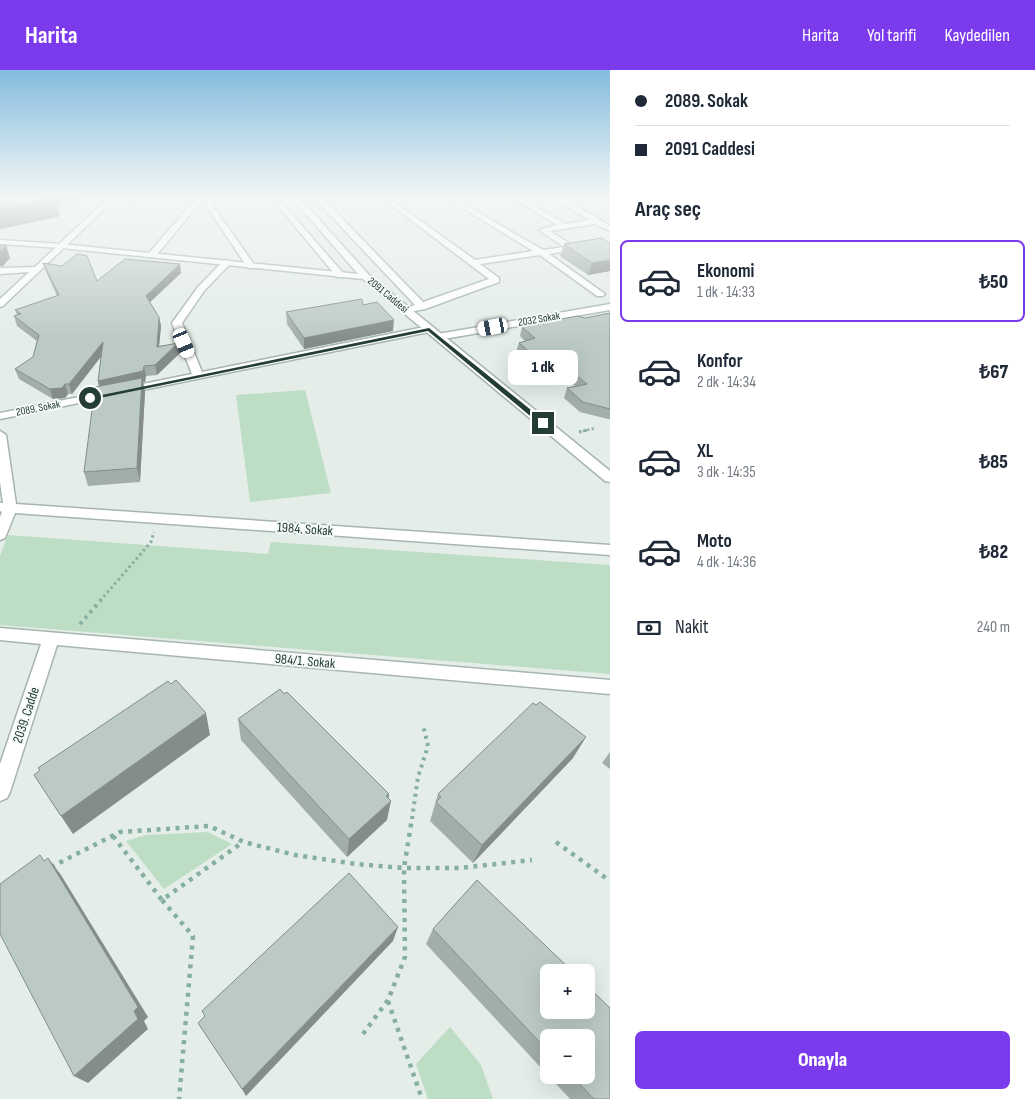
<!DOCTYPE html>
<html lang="tr">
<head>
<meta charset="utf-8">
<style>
	body { margin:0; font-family:"Sofia Sans Condensed",sans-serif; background:#f2f2f3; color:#1f2937; height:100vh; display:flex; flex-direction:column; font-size:19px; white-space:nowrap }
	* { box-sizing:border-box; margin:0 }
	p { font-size:16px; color:#747a83 }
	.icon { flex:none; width:28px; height:28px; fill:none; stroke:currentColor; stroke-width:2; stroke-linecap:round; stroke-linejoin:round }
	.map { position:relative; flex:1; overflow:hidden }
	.drawer { display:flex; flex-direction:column; background:#fff; width:425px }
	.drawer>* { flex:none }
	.guide { display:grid; align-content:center; height:110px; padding:0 25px; background:#fff }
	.fabs { position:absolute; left:540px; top:894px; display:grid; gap:10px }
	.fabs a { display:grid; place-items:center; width:55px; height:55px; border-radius:8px; background:#fff; box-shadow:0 5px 20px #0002; font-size:25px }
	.end { position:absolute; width:22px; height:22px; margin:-11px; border:6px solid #243e35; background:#fff; box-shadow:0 0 0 2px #fff }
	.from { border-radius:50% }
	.bubble { position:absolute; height:35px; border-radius:8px; background:#fff; box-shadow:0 5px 20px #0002; font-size:16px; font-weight:800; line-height:35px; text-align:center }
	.car { position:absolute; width:15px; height:30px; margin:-15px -8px; border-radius:6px; box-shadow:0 0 4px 1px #0007; background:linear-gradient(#fff 24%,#345 0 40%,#fff 0 76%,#345 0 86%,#fff 0) }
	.guide b { display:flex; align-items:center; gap:18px; height:48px; font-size:19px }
	.guide b+b { border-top:1px solid #e0e1e3 }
	.guide i { width:12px; height:12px; background:#1f2937 }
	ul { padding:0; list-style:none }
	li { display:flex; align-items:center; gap:15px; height:82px; margin:0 10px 8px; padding:0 15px; border:2px solid transparent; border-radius:8px }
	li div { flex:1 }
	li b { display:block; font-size:19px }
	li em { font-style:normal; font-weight:800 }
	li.on { border-color:#7c3aed }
	li>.icon { width:45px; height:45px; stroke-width:1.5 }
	h2 { padding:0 25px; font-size:22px; line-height:60px }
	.pay { display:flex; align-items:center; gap:12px; height:55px; padding:0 25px; font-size:19px }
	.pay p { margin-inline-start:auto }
	.button { display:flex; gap:10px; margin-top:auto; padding:10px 25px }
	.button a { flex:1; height:58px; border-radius:8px; background:#7c3aed; color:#fff; font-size:20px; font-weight:800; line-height:58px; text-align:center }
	header { display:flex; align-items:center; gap:30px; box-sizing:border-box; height:70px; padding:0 25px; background:#7c3aed; color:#fff }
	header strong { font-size:24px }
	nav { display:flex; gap:28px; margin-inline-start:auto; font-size:18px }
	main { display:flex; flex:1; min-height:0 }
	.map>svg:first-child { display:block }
	.green { fill:#beddc5 }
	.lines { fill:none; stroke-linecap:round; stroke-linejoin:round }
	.minor-casing { stroke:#a7b5af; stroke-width:3 }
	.tertiary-casing { stroke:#a7b5af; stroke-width:3 }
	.path-far4 { stroke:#86afa0; stroke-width:2; stroke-dasharray:1 2; stroke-linecap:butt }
	.path-far3 { stroke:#86afa0; stroke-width:2.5; stroke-dasharray:2 2.5; stroke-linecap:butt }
	.path-far2 { stroke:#86afa0; stroke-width:3; stroke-dasharray:2.5 3; stroke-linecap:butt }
	.path-far1 { stroke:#86afa0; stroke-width:4; stroke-dasharray:3 4.5; stroke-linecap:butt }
	.path { stroke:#86afa0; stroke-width:4.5; stroke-dasharray:4 5.5; stroke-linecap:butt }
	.minor { fill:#fff; fill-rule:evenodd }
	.tertiary { fill:#fff; fill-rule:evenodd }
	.wall { fill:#a2aea9; fill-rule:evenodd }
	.shaded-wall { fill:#848d89 }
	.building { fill:#bccac4; stroke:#848d89 }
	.route { fill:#243e35 }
	.labels { text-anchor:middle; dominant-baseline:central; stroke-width:4; stroke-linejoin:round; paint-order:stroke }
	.far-street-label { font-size:11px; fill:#243e35; stroke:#f5f9f7 }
	.street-label { font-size:14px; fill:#243e35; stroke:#f5f9f7 }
</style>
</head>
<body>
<header>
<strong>Harita</strong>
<nav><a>Harita</a><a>Yol tarifi</a><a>Kaydedilen</a></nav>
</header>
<main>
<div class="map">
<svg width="610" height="1029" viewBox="0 0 610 1029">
	<rect width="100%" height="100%" fill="#e4ede8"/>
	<path class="green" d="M305,320L331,423L250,432L236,325Z
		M8,465L268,484L271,472L610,495V604L0,555V486Z
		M208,762L232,774L164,819L126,771L146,765Z
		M450,957L481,995L493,1029H428L416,994Z"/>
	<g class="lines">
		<g class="minor-casing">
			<path id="minor" d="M110,126H118L3,236L0,237V229L29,202L0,204V198L35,197Z
				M135,126H143L135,134H129V130Z
				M198,126H206L255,196L254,198H248L202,130L155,187H149V183Z
				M270,126H276L343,203V207H337Z
				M312,126H320L423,232L489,209L379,126H386L475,190L533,181L443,126H450L543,180L564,177L539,160L557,155L509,126H517L566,154L589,150L557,130L564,128L610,156V161L595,154L550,161L576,178L572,180L549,184L605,224L603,226H597L540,185L480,194L499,208V212L425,239L404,243V239L415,235Z
				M591,126H610V129L595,128Z
				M226,190L230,193L229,195L204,221L182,253L202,302L429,256L434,259L429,262L0,349V343L192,304L172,253L198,217L223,191Z
				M610,234V240L438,270L433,267L438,264Z
				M0,361L6,365L16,434L610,475V485L15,443L5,468L0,470V447L2,442L0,441V433H3L0,412Z
				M0,558L610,610V624L57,575L10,722L7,728L0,731V694L41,574L0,570Z"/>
		</g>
		<g class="tertiary-casing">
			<path id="tertiary" d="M290,126H298L369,205L610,401V412L605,411L363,209L61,178L0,174V170L61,174L358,204Z"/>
		</g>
		<path class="path-far4" d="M53,135H78"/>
		<path class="path-far3" d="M517,312L533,309
			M583,361L596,358"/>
		<path class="path-far2" d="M579,362L588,360
			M100,531L151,472L154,462"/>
		<path class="path-far1" d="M80,554L101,530
			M412,749L418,707L428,676L423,655"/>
		<path class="path" d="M113,766L162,830L243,772
			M556,772L610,811
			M51,797L120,762L209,756L244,772L295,785L356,794L404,798H460L532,790
			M162,830L193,866L179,1029
			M388,931L422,1029
			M363,964L388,930L405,887L404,798L412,748"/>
		<use href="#minor" class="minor"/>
		<use href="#tertiary" class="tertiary"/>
	</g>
	<path class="wall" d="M610,173V201L588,205L560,186L564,174Z
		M43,193L97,211L181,203L150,232L159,247L161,256L159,276L178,273L180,283L157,305L146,306L145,312H143L145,322L140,412L88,416L84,402L99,316L98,311L101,287L72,324H68L65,328L53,329L19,309L15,299L33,287L37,271L17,256L14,246L17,245L15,240L57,226L46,202Z
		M363,235L393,261L304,279L287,254L286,242Z
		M610,243V349H608L580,342L564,328L567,318L575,316L554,300L530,293L516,282L519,273L525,271L520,266L522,257L585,248Z
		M238,649L389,724L387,750L347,787L241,670Z
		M610,682V699L602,693Z
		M573,688L473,793L430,751L438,724Z
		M477,810L573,902H549V940H586V915L610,938V1029H570L426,874L433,859ZM549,968H586V1005H549Z"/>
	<path class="shaded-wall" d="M47,126H81V128L57,135L60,146L58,147L0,159V139Z
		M6,175L10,188L3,196H0V182Z
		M610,190V201L588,205L592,193Z
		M180,194L181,203L147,235L146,226Z
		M159,247L161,256L158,287L157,277Z
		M394,250L393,261L304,279V268Z
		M103,272L105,281L72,324L69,314Z
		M178,273L180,283L157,305L155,295Z
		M144,296L146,306L145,312H143L145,322L140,412L137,398L100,321L98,311Z
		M65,314L68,324L65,328L53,329L50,319Z
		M206,643L210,665L73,764L61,746Z
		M586,667L573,688L473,793L482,775Z
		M389,724L387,735L391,731L387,750L347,787L349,769Z
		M48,788L61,805L148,947L144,951L148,959L88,1013L74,1006Z
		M398,857L393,871L246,1026L242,1019Z"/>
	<path class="building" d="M0,126H53L55,127L0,139Z
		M602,168L610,173V190L592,193L564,174Z
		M0,175H6L0,182Z
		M77,184L87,186L97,211L125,189L180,194L146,226L159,247L157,277L178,273L155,295L144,296L143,301L98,311L103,272L69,314H65L62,318L50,319L15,299L33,287L39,265L14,246L21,244L15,240L59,225L43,193L62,196Z
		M362,229L363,235L377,232L394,250L304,268L286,242Z
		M610,243V339L583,332L567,318L587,314L557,290L532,284L519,273L535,268L522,257L577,246L585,248Z
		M142,308L137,398L84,402L95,317Z
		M176,610L206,643L61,746L34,705L40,700L38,698L168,611L171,614Z
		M280,619L284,624L287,622L389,724L386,726L391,731L349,769L238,649Z
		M540,632L586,667L482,775L436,732L441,727L438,724L533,633L536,635Z
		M40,785L44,791L48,788L138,937L134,941L138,949L74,1006L0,864V814Z
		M349,803L398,857L242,1019L198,953L205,946L202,941Z
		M477,810L573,902H549V940H586V915L610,938V1029H594L571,1005H586V968H549V982L433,859Z"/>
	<linearGradient id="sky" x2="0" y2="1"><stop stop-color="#84bcde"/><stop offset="0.47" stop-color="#f3f7f5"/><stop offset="1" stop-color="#f3f7f5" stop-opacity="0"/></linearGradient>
	<rect width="610" height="270" fill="url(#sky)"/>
	<path class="route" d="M429,258L546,352V355H541L428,261L90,330L87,328Z"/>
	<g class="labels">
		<g class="far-street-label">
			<text transform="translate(388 225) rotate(40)">2091 Caddesi</text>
			<text transform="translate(539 249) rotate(-10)">2032 Sokak</text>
			<text transform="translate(38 338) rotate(-11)">2089. Sokak</text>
		</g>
		<g class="street-label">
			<text transform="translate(305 459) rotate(4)">1984. Sokak</text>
			<text transform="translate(305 591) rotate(5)">984/1. Sokak</text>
			<text transform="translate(26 645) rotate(-72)">2039. Cadde</text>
		</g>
	</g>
</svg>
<div class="fabs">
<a>+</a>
<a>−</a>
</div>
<i class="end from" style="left:90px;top:328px"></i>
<i class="end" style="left:543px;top:353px"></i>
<div class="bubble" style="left:508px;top:280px;width:70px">1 dk</div>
<i class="car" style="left:493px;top:257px;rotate:260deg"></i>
<i class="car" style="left:184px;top:273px;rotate:157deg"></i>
</div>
<section class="drawer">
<div class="guide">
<b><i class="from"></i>2089. Sokak</b>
<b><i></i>2091 Caddesi</b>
</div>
<h2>Araç seç</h2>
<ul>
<li class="on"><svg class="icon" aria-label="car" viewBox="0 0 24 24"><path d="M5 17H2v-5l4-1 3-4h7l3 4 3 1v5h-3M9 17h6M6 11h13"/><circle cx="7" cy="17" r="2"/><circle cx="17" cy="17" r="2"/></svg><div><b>Ekonomi</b><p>1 dk · 14:33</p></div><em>₺50</em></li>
<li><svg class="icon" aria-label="car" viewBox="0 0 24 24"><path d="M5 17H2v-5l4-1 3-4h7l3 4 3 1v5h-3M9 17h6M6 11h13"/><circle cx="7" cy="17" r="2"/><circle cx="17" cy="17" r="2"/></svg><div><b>Konfor</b><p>2 dk · 14:34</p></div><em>₺67</em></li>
<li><svg class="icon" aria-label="car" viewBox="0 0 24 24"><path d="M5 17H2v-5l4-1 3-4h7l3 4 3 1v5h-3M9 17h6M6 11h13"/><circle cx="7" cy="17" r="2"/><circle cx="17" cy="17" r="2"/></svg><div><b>XL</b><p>3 dk · 14:35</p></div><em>₺85</em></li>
<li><svg class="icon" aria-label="car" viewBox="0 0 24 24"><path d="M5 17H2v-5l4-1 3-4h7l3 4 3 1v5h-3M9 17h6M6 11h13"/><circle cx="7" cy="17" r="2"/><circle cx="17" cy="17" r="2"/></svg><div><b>Moto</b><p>4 dk · 14:36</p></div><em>₺82</em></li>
</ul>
<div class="pay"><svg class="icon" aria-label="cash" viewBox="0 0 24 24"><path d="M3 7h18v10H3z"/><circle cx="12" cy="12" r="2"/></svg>Nakit<p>240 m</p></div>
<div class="button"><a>Onayla</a></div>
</section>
</main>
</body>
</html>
